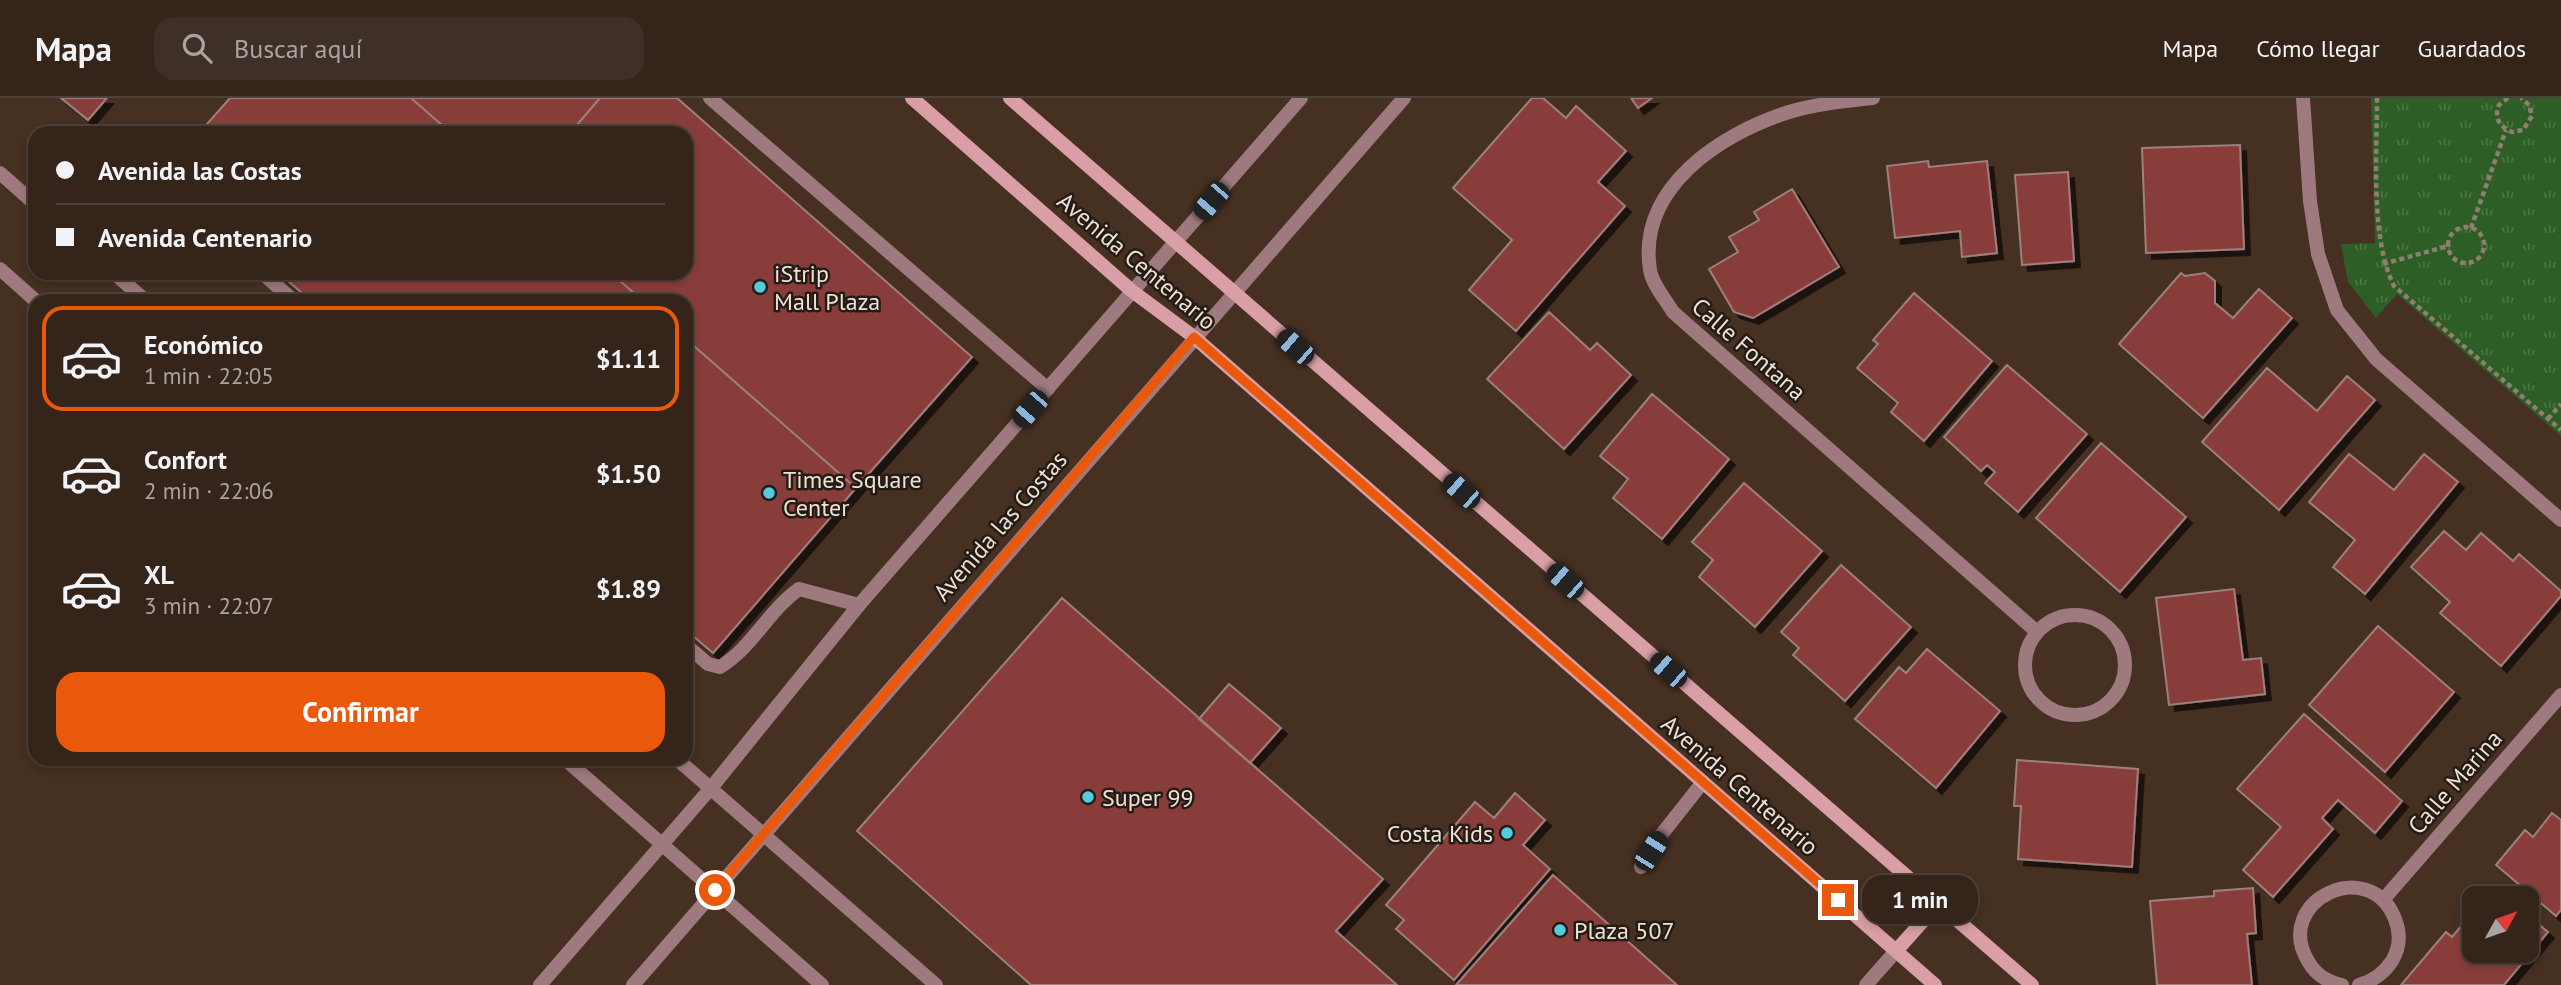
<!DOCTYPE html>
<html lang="es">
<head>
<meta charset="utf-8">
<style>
	body { margin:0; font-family:"PT Sans",sans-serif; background:#3f3027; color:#f1f3f6; height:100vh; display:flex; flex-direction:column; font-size:26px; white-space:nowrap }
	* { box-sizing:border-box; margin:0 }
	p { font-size:23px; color:#a9a4a2 }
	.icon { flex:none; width:38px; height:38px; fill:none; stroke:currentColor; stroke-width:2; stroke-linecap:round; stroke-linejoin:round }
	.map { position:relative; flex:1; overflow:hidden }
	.panel { position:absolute; left:28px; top:196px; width:665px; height:472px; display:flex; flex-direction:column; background:#34241a; border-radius:21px; box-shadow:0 4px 10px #0003,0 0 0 2px #4e4139 }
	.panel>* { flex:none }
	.banner { position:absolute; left:28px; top:28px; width:665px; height:154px; border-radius:21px; box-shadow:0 4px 10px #0003,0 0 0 2px #4e4139; display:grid; align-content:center; height:154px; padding:0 28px; background:#34241a }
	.needle { width:46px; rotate:50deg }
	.tools { position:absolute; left:2462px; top:788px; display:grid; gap:14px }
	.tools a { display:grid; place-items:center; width:77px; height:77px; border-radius:14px; background:#34241a; box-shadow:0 4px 10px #0003,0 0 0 2px #4e4139; font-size:35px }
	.end { position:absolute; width:32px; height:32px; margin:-16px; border:9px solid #ea580c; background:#fff; box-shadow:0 0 0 4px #fff }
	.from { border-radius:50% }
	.bubble { position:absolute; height:49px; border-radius:21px; background:#34241a; box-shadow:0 4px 10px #0003,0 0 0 2px #4e4139; font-size:23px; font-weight:700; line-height:49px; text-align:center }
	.car { position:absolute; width:21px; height:42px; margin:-21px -10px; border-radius:9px; box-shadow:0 0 5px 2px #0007; background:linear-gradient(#222 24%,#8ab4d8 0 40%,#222 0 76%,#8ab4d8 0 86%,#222 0) }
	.banner b { display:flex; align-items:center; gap:24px; height:66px; font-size:26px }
	.banner b+b { border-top:2px solid #4e4139 }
	.banner i { width:18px; height:18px; background:#f1f3f6 }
	ul { padding:12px 0 0; list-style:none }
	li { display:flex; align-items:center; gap:21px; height:105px; margin:0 14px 10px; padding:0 14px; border:4px solid transparent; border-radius:21px }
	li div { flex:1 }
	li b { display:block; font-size:26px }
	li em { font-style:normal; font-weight:700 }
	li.selected { border-color:#ea580c }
	li>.icon { width:63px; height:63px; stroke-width:1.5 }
	.cta { display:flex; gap:14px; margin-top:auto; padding:14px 28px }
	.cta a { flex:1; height:80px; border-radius:21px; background:#ea580c; color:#fff; font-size:28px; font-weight:700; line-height:80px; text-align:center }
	header { display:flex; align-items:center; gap:42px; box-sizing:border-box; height:98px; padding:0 35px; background:#34241a; border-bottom:2px solid #4e4139 }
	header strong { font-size:33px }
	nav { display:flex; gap:38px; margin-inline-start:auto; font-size:24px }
	.search { width:490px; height:63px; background:#3f3027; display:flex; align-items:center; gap:18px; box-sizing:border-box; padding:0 24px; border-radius:21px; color:#a9a4a2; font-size:26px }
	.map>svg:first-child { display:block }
	.park { fill:url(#park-tufts) }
	.building { fill:#893e3a; stroke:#9e7f7c; stroke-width:2; filter:url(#shadow) }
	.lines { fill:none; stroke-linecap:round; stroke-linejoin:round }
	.path { stroke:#907e73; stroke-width:4.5; stroke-dasharray:5 3.5; stroke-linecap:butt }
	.service { stroke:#9e797e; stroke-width:14 }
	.minor { stroke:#9e797e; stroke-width:14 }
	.tertiary { stroke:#9e797e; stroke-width:14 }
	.secondary { stroke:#d99ea6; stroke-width:14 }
	.route { stroke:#ea580c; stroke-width:9 }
	.poi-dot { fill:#53cbdb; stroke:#241b14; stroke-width:2.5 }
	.labels { text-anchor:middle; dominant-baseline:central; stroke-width:5; stroke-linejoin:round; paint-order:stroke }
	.street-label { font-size:24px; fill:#eee1d8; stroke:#241b14 }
	.poi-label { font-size:24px; fill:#eee1d8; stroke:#241b14; text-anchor:start }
</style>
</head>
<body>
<header>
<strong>Mapa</strong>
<div class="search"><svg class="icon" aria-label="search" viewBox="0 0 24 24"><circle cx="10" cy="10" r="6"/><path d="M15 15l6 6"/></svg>Buscar aquí</div>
<nav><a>Mapa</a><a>Cómo llegar</a><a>Guardados</a></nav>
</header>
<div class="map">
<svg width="2561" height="887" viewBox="0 0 2561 887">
	<defs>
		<pattern id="park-tufts" width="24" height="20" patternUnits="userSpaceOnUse" patternTransform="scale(1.75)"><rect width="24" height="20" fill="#2c5e25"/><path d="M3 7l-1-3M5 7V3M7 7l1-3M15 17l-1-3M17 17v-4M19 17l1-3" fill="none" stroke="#4b7544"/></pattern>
		<filter id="shadow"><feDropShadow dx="6" dy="6" stdDeviation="0" flood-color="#0009"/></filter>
	</defs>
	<rect width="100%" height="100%" fill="#453022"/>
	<path class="park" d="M2371,0H2561V338L2397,196L2376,220L2348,184L2341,146L2375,145Z"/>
	<path class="building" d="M61,0H107L88,22Z
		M230,0H411L451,35H199Z
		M411,0H600L570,35H451Z
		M600,0H677L972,259L856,390L686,241V203H643L611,175H686V35H570Z
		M1532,0H1543L1566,20L1576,8L1626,53L1598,84L1625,108L1516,233L1469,192L1512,142L1453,90Z
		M1631,0H1652L1638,10Z
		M2240,47L2244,151L2146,155L2142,50Z
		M1928,63L1929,69L1987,63L1997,155L1962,159L1960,133L1895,140L1887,68Z
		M2068,74L2074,163L2022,167L2015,77Z
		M1792,91L1839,169L1753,220L1734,214L1709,171L1738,154L1729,139L1759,122L1754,114Z
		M279,175H611L643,203H311Z
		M2181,175L2185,178L2205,175L2215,183V205L2233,220L2259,191L2292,220L2203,320L2119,246Z
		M1914,195L1992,263L1924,343L1891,314L1898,305L1857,270L1878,246L1873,242Z
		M1549,214L1590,252L1597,245L1631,277L1564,351L1487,281Z
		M686,241L856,390L713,555L686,532Z
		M2007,267L2087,336L2018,414L1985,385L1995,374L1987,367L1981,373L1944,339Z
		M2267,270L2317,313L2347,278L2375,302L2279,412L2202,344Z
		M1652,296L1729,361L1662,441L1613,400L1628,381L1600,358Z
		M2101,345L2186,419L2120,494L2036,420Z
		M2349,356L2394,392L2424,356L2458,384L2365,496L2333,469L2355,442L2309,404Z
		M1744,385L1822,453L1755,529L1699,479L1713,462L1692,444Z
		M2444,433L2466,452L2481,435L2513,463L2519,456L2561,493V498L2501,568L2440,515L2450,504L2411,469Z
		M1841,467L1911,529L1845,603L1793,557L1799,550L1781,534Z
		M2234,491L2243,562L2261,560L2265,596L2169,607L2156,500Z
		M1062,500L1383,781L1336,833L1397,887H1031L857,733Z
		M2378,528L2454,594L2385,674L2309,607Z
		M1927,551L2000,613L1936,690L1855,621L1899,569L1906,575Z
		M1229,586L1281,630L1250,665L1199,621Z
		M2304,616L2402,703L2375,735L2338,702L2322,720L2333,731L2273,799L2243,772L2281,729L2237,691Z
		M2017,662L2138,671L2132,769L2018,761L2021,708H2014Z
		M1515,695L1545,722L1523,747L1550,771L1454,882L1396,831L1404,822L1386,807L1475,704L1494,720Z
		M2552,715L2561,722V812L2556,818L2496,767L2525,732L2533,739Z
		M1553,777L1677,887H1456Z
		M2253,790L2256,835L2247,836L2252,887H2157L2150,803L2214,798V793Z
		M2474,813V852H2527V817L2548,834L2504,887H2401L2446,834L2452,839Z"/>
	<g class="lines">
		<path class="path" d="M2377,0C2377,54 2370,141 2394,188L2561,332
			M2508,0L2499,7C2494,19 2499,29 2512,34L2523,32L2532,18L2529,7L2521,0
			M2448 147a18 18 0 1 1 36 0a18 18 0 1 1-36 0Z
			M2471,130L2506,32
			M2383,166L2448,148
			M2548,321L2561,306"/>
		<path class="service" d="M710,0L1048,291
			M262,175L294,203
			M686,547L708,566L720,569C752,550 768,513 799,491L859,507
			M1641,769L1661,737L1703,684
			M1866,887L1896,853"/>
		<path class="minor" d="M1873,0C1846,3 1815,6 1789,14C1720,36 1637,90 1650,172C1652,186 1666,202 1673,214L2037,534
			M2303,0L2310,103L2318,156L2337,212L2376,261L2561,422
			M2025 567a50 50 0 1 1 100 0a50 50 0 1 1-100 0Z
			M2383,802L2561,597
			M2342,887C2328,884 2315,876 2308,863C2272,803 2370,756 2395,821C2407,852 2388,878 2359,887"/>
		<path class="tertiary" d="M0,75L35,106
			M0,171L36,203
			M114,175L146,203
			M566,662L822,887
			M678,662L936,887
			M540,887L711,690L859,507L1301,0
			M633,887L1404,0"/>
		<path class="secondary" d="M912,0L1132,193L1194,239L1935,887
			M1010,0L2032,887
			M1896,853L1938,806"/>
	</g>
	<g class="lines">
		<path class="route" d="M715,792L1194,239L1838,802"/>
	</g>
	<g class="poi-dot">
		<circle cx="760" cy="189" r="7"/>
		<circle cx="769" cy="395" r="7"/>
		<circle cx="1088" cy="699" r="7"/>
		<circle cx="1507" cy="735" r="7"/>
		<circle cx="1560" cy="832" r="7"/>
	</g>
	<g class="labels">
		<g class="street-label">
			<text transform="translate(1137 163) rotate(40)">Avenida Centenario</text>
			<text transform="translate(1749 251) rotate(41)">Calle Fontana</text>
			<text transform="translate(1000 428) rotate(-49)">Avenida las Costas</text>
			<text transform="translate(2455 684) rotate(-49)">Calle Marina</text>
			<text transform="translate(1740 687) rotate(41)">Avenida Centenario</text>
		</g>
		<g class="poi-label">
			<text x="774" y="175">iStrip<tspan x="774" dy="28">Mall Plaza</tspan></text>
			<text x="783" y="381">Times Square<tspan x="783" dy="28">Center</tspan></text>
			<text x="1102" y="699">Super 99</text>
			<text x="1493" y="735" text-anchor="end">Costa Kids</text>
			<text x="1574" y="832">Plaza 507</text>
		</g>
	</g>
</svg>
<div class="tools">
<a><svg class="needle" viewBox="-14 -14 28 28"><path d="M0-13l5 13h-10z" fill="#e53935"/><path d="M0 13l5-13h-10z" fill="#a9a4a2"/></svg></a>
</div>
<i class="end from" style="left:715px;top:792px"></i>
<i class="end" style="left:1838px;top:802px"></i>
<div class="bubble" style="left:1862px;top:777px;width:116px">1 min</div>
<i class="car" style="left:1211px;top:103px;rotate:221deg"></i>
<i class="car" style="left:1295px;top:249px;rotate:311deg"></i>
<i class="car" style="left:1030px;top:311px;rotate:221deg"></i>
<i class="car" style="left:1461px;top:393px;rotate:311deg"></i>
<i class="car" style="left:1565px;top:483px;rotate:311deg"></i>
<i class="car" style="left:1668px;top:572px;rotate:311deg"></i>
<i class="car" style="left:1651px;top:753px;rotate:32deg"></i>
<div class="banner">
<b><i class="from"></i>Avenida las Costas</b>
<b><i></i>Avenida Centenario</b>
</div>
<section class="panel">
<ul>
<li class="selected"><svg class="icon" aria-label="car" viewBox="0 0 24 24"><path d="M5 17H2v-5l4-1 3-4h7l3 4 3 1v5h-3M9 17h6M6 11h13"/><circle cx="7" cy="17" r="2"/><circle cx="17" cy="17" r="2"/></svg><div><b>Económico</b><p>1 min · 22:05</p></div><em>$1.11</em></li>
<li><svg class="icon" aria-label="car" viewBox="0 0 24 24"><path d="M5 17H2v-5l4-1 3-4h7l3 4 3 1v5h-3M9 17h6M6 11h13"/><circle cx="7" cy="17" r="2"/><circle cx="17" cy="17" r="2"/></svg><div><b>Confort</b><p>2 min · 22:06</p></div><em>$1.50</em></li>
<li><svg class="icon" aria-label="car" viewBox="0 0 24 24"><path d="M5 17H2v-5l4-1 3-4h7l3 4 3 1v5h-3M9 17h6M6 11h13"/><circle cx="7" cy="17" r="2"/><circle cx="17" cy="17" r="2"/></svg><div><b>XL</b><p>3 min · 22:07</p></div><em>$1.89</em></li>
</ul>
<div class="cta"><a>Confirmar</a></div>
</section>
</div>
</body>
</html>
